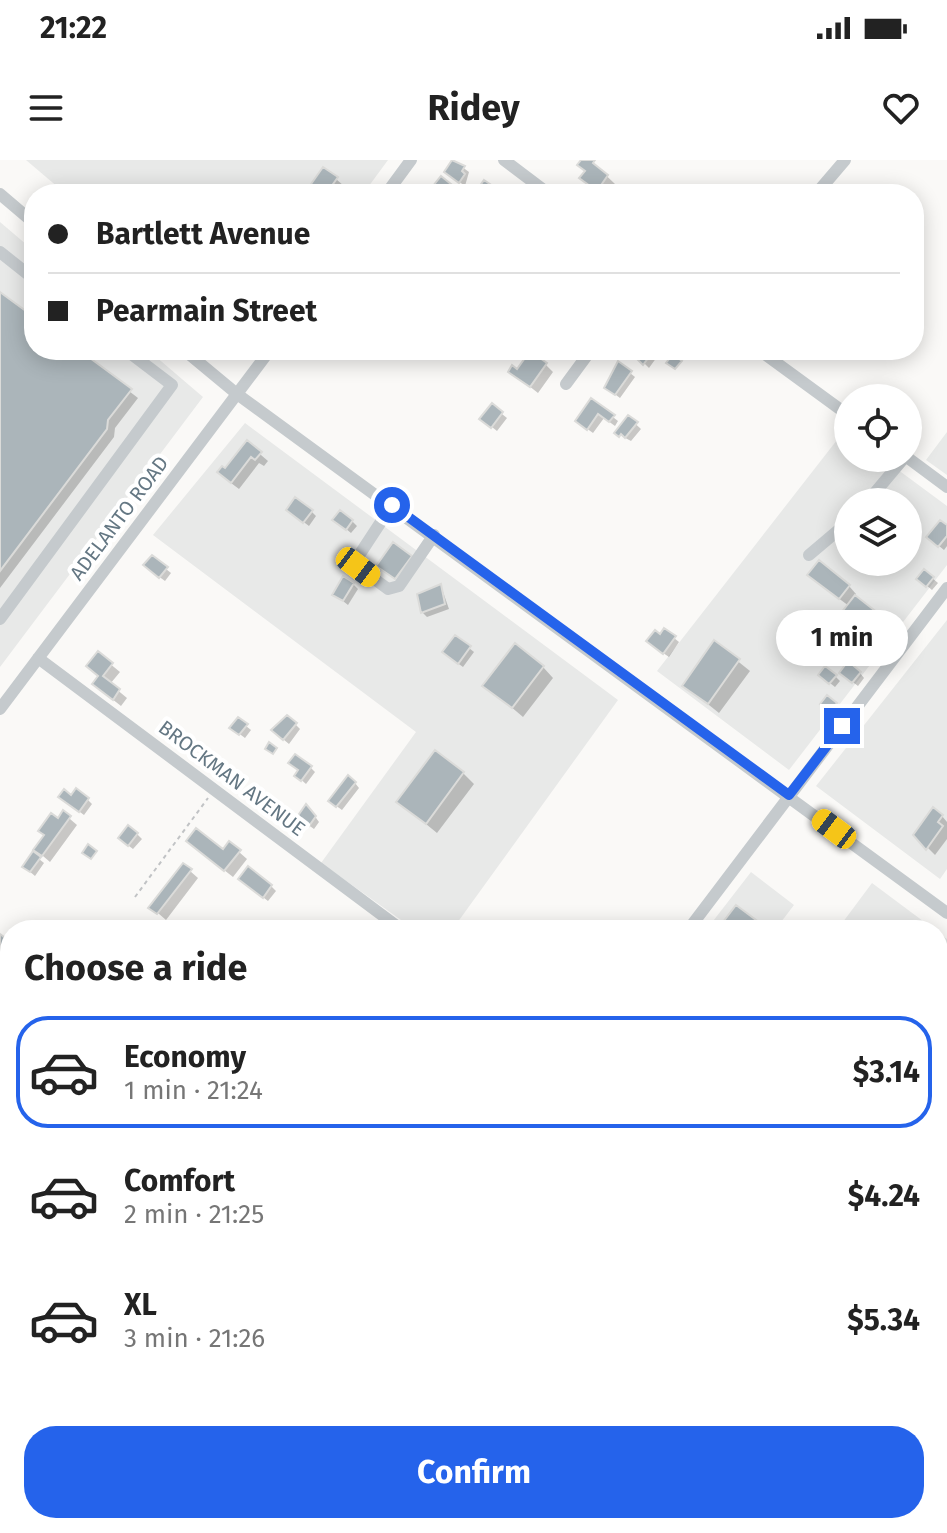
<!DOCTYPE html>
<html lang="en">
<head>
<meta charset="utf-8">
<style>
	body { margin:0; font-family:"Fira Sans",sans-serif; background:#f6f6f6; color:#222; height:100vh; display:flex; flex-direction:column; font-size:30px; white-space:nowrap }
	* { box-sizing:border-box; margin:0 }
	p { font-size:26px; color:#767676 }
	.icon { flex:none; width:44px; height:44px; fill:none; stroke:currentColor; stroke-width:2; stroke-linecap:round; stroke-linejoin:round }
	.map { position:relative; flex:1; overflow:hidden }
	.drawer { position:absolute; left:0px; top:760px; width:948px; height:614px; display:flex; flex-direction:column; background:#fff; border-radius:32px 32px 0 0; box-shadow:0 4px 20px #0003 }
	.drawer>* { flex:none }
	.top-card { position:absolute; left:24px; top:24px; width:900px; height:176px; border-radius:32px; box-shadow:0 4px 20px #0003; display:grid; align-content:center; height:176px; padding:0 24px; background:#fff }
	.controls { position:absolute; left:834px; top:224px; display:grid; gap:16px }
	.controls a { display:grid; place-items:center; width:88px; height:88px; border-radius:50%; background:#fff; box-shadow:0 4px 20px #0003; font-size:40px }
	.end { position:absolute; width:36px; height:36px; margin:-18px; border:10px solid #2563eb; background:#fff; box-shadow:0 0 0 4px #fff }
	.from { border-radius:50% }
	.bubble { position:absolute; height:56px; border-radius:28px; background:#fff; box-shadow:0 4px 20px #0003; font-size:26px; font-weight:700; line-height:56px; text-align:center }
	.car { position:absolute; width:24px; height:48px; margin:-24px -12px; border-radius:10px; box-shadow:0 0 6px 2px #0007; background:linear-gradient(#f5c518 24%,#345 0 40%,#f5c518 0 76%,#345 0 86%,#f5c518 0) }
	.top-card b { display:flex; align-items:center; gap:28px; height:76px; font-size:30px }
	.top-card b+b { border-top:2px solid #e0e0e0 }
	.top-card i { width:20px; height:20px; background:#222 }
	ul { padding:0; list-style:none }
	li { display:flex; align-items:center; gap:24px; height:112px; margin:0 16px 12px; padding:0 8px; border:4px solid transparent; border-radius:32px }
	li div { flex:1 }
	li b { display:block; font-size:30px }
	li em { font-style:normal; font-weight:700 }
	li.current { border-color:#2563eb }
	li>.icon { width:72px; height:72px; stroke-width:1.5 }
	h2 { padding:0 24px; font-size:36px; line-height:96px }
	.cta { display:flex; gap:16px; margin-top:auto; padding:16px 24px }
	.cta a { flex:1; height:92px; border-radius:32px; background:#2563eb; color:#fff; font-size:32px; font-weight:700; line-height:92px; text-align:center }
	.status { display:flex; justify-content:space-between; align-items:center; height:56px; padding:0 40px; background:#fff; direction:ltr }
	.status svg { height:22px; fill:currentColor }
	header { display:flex; justify-content:space-between; align-items:center; height:104px; padding:0 24px; background:#fff; font-size:36px; font-weight:700 }
	.map>svg:first-child { display:block }
	.built { fill:#e8e9e8; fill-rule:evenodd }
	.shadow { fill:#0003 }
	.building { fill:#abb5ba; stroke:#dbdbd9; stroke-width:2 }
	.lines { fill:none; stroke-linecap:round; stroke-linejoin:round }
	.path { stroke:#c1c3c5; stroke-width:2; stroke-dasharray:4 4; stroke-linecap:butt }
	.minor { stroke:#c5cacd; stroke-width:12 }
	.route { stroke:#2563eb; stroke-width:10 }
	.labels { text-anchor:middle; dominant-baseline:central; stroke-width:8; stroke-linejoin:round; paint-order:stroke }
	.street-label { font-size:20px; fill:#647783; stroke:#fff }
</style>
</head>
<body>
<div class="status"><b>21:22</b><svg viewBox="0 0 49 12"><path d="M0 12V9h3v3zM5 12V6h3v6zM10 12V3h3v9zM15 12V0h3v12zM26 1h20v11H26zM47 4h2v5h-2z"/></svg></div>
<header><svg class="icon" aria-label="menu" viewBox="0 0 24 24"><path d="M4 6h16M4 12h16M4 18h16"/></svg>Ridey<svg class="icon" aria-label="heart" viewBox="0 0 24 24"><path d="M12 20l-8-8c-3-5 5-10 8-4 3-6 11-1 8 4z"/></svg></header>
<div class="map">
<svg width="947" height="1373" viewBox="0 0 947 1373">
	<rect width="100%" height="100%" fill="#faf9f7"/>
	<path class="built" d="M26,0H388L363,34H66Z
		M0,62L34,91V190H148L203,237L0,507Z
		M245,263L618,540L452,770H415L321,703L416,572L153,375Z
		M844,271L848,274V298H882L947,346V405L789,610L657,511ZM848,342H908V402H848Z
		M947,272V315L926,300Z
		M947,460V709L940,719L816,626Z
		M751,712L794,745L775,770H711L710,765Z
		M872,723L935,770H837Z
		M938,773L947,779V949L938,942Z"/>
	<path class="shadow" d="M583,0H590L615,24L607,34H601L582,18L586,12Z
		M454,1L469,12L465,26L446,12Z
		M336,19L344,26L338,34H306Z
		M441,19L456,30L460,34H436L432,30Z
		M0,135L34,159V190H76L138,238L115,268L114,277L0,428Z
		M547,190H564L559,198Z
		M631,190H662L649,208Z
		M546,205L553,212L538,233L510,211Z
		M630,213L635,217L620,238L612,232Z
		M592,241L618,261L615,266L604,258L593,273L582,265Z
		M492,246L507,258L497,271L487,263Z
		M628,257L641,269L631,281L616,273Z
		M247,283L268,301L264,306L259,303L239,329L227,320L225,311Z
		M311,351L316,356L309,366L293,354Z
		M352,361L357,366L351,373L340,364Z
		M947,368V386L944,390L933,381Z
		M166,409L171,413L165,421L150,410Z
		M925,412L938,423L932,430L919,419Z
		M818,423L849,426L856,434L854,437L908,481L897,496L851,461L849,446Z
		M353,424L358,429L348,445L334,434Z
		M441,426L449,449L427,457L422,452Z
		M661,477L674,478L679,482L669,497L653,486Z
		M874,482L881,490L870,505L857,495Z
		M715,483L750,511L719,553L684,525Z
		M469,488L474,492L463,507L449,497Z
		M98,494L120,512L110,524L127,538L121,546L102,531Z
		M543,507L553,518L523,557L485,525Z
		M860,513L864,518L858,526L846,517Z
		M835,516L840,521L835,527L825,519Z
		M836,544L840,549L835,555L827,548Z
		M296,565L300,569L289,584L278,575Z
		M246,566L251,570L245,578L237,572Z
		M310,607L315,612L306,624L297,616Z
		M463,613L474,624L437,673L399,642Z
		M355,623L359,628L342,650L335,645Z
		M72,637L87,639L92,644L84,655L65,641Z
		M311,651L319,662L314,669L304,662Z
		M63,653L77,665L50,702L36,690Z
		M942,656L947,662V679L935,695L915,675Z
		M137,674L142,679L133,689L125,683Z
		M196,688L239,692L247,699L233,717Z
		M39,699L44,703L35,716L29,711Z
		M190,711L198,718L166,760L151,747Z
		M246,724L271,726L276,731L268,741Z
		M754,761L761,770H727Z
		M0,776L10,785L0,800Z
		M0,842L10,851L5,859L0,856Z
		M938,989L946,996L938,1006Z
		M0,1003L7,1010L0,1021Z
		M200,1364H223L216,1373Z
		M507,1364H522L516,1371Z
		M547,1364H578L579,1366L573,1373H541Z"/>
	<path class="building" d="M452,0L465,6L462,11L465,14L459,23L444,12Z
		M581,0H595L593,3L608,15L597,31L579,18L585,11L577,5Z
		M323,7L338,17L326,34H304Z
		M441,16L457,29L453,34L429,31Z
		M484,20L497,29L493,34L477,30Z
		M0,132L34,157V190H79L132,229L108,260L107,269L0,411Z
		M628,190H654L643,205Z
		M530,191L547,203L530,227L508,212L512,205L517,209Z
		M673,194L682,201L675,209L666,203Z
		M618,201L632,211L615,235L604,228Z
		M591,238L615,255L609,262L598,254L587,270L575,261Z
		M492,243L503,252L491,268L479,259Z
		M628,255L638,262L625,278L621,274L619,277L614,273Z
		M247,280L262,292L255,300L251,297L231,323L217,312L222,306L225,308Z
		M295,337L313,350L303,363L286,350Z
		M340,350L353,360L346,370L332,360Z
		M940,360L947,365V376L938,387L926,377Z
		M393,382L412,396L395,419L376,406Z
		M152,395L168,407L159,418L143,405Z
		M819,400L850,425L839,439L807,415Z
		M924,409L934,417L926,427L916,419Z
		M343,416L354,423L343,441L332,435Z
		M441,424L445,444L421,453L417,434Z
		M855,435L902,472L888,490L841,453Z
		M664,468L676,476L663,494L646,481L655,470L660,474Z
		M863,472L878,483L864,502L849,491Z
		M455,475L471,486L458,504L442,492Z
		M714,480L740,499L708,544L682,526Z
		M515,483L544,506L512,548L482,526Z
		M98,491L113,503L103,516L120,529L113,540L92,524L98,516L86,506Z
		M848,501L861,512L852,523L839,513Z
		M825,506L837,515L829,524L818,515Z
		M827,535L837,543L830,552L820,544Z
		M287,555L297,563L283,580L271,570Z
		M238,557L248,564L239,575L229,568Z
		M269,582L277,588L273,594L265,589Z
		M435,590L464,612L426,664L396,642Z
		M295,594L312,606L301,621L294,616L298,610L288,603Z
		M348,615L356,622L336,647L328,641Z
		M76,628L89,638L79,652L58,637L64,629L71,635Z
		M306,644L316,656L309,666L297,657Z
		M933,647L943,655L938,662L943,666L926,690L913,675Z
		M63,650L71,656L42,696L33,690L44,675L38,671L51,653L58,658Z
		M128,665L138,673L128,686L118,678Z
		M196,668L223,689L229,681L241,690L224,711L186,681Z
		M88,684L97,691L91,699L82,693Z
		M33,691L41,697L30,712L22,707Z
		M183,703L192,709L157,754L148,748Z
		M248,706L272,725L263,738L238,719Z
		M736,745L756,760L750,767L755,770H725L720,766Z
		M0,774L8,780L0,790Z
		M6,1027L10,1029V1064L0,1057L4,1049L0,1046V1036Z
		M198,1364H215L208,1373Z
		M285,1364H296L301,1367L297,1373H279Z
		M545,1364H567L560,1373H524L530,1365L539,1371Z"/>
	<g class="lines">
		<path class="path" d="M135,737L208,638"/>
		<path class="minor" d="M504,0L549,34
			M0,34L34,63
			M386,34L411,0
			M816,34L845,0
			M0,92L34,119
			M184,190L237,234L947,753
			M759,190L848,255
			M566,224L591,190
			M908,298L947,327
			M867,342L904,298
			M392,345L356,400L358,407L388,429L399,426L434,375
			M809,395L848,362
			M0,459L172,225L126,190
			M38,498L402,770
			M0,549L270,190
			M688,770L947,428
			M938,818L947,805
			M0,903L10,910
			M938,958L947,965
			M0,1113L10,1120
			M938,1171L947,1178
			M0,1331L10,1338
			M45,1364L57,1373
			M340,1364L352,1373
			M627,1364L639,1373
			M79,1373L99,1364
			M131,1373V1364
			M238,1373L245,1364
			M872,1373L879,1364"/>
	</g>
	<g class="lines">
		<path class="route" d="M392,345L789,635L842,566"/>
	</g>
	<g class="labels">
		<g class="street-label">
			<text transform="translate(119 358) rotate(-53)">ADELANTO ROAD</text>
			<text transform="translate(232 618) rotate(37)">BROCKMAN AVENUE</text>
		</g>
	</g>
</svg>
<div class="controls">
<a><svg class="icon" aria-label="locate" viewBox="0 0 24 24"><circle cx="12" cy="12" r="6"/><path d="M12 2v4M12 18v4M2 12h4M18 12h4"/></svg></a>
<a><svg class="icon" aria-label="layers" viewBox="0 0 24 24"><path d="M12 4l9 5-9 5-9-5zM3 14l9 5 9-5"/></svg></a>
</div>
<i class="end from" style="left:392px;top:345px"></i>
<i class="end" style="left:842px;top:566px"></i>
<div class="bubble" style="left:776px;top:450px;width:132px">1 min</div>
<i class="car" style="left:358px;top:407px;rotate:127deg"></i>
<i class="car" style="left:834px;top:669px;rotate:307deg"></i>
<div class="top-card">
<b><i class="from"></i>Bartlett Avenue</b>
<b><i></i>Pearmain Street</b>
</div>
<section class="drawer">
<h2>Choose a ride</h2>
<ul>
<li class="current"><svg class="icon" aria-label="car" viewBox="0 0 24 24"><path d="M5 17H2v-5l4-1 3-4h7l3 4 3 1v5h-3M9 17h6M6 11h13"/><circle cx="7" cy="17" r="2"/><circle cx="17" cy="17" r="2"/></svg><div><b>Economy</b><p>1 min · 21:24</p></div><em>$3.14</em></li>
<li><svg class="icon" aria-label="car" viewBox="0 0 24 24"><path d="M5 17H2v-5l4-1 3-4h7l3 4 3 1v5h-3M9 17h6M6 11h13"/><circle cx="7" cy="17" r="2"/><circle cx="17" cy="17" r="2"/></svg><div><b>Comfort</b><p>2 min · 21:25</p></div><em>$4.24</em></li>
<li><svg class="icon" aria-label="car" viewBox="0 0 24 24"><path d="M5 17H2v-5l4-1 3-4h7l3 4 3 1v5h-3M9 17h6M6 11h13"/><circle cx="7" cy="17" r="2"/><circle cx="17" cy="17" r="2"/></svg><div><b>XL</b><p>3 min · 21:26</p></div><em>$5.34</em></li>
</ul>
<div class="cta"><a>Confirm</a></div>
</section>
</div>
</body>
</html>
